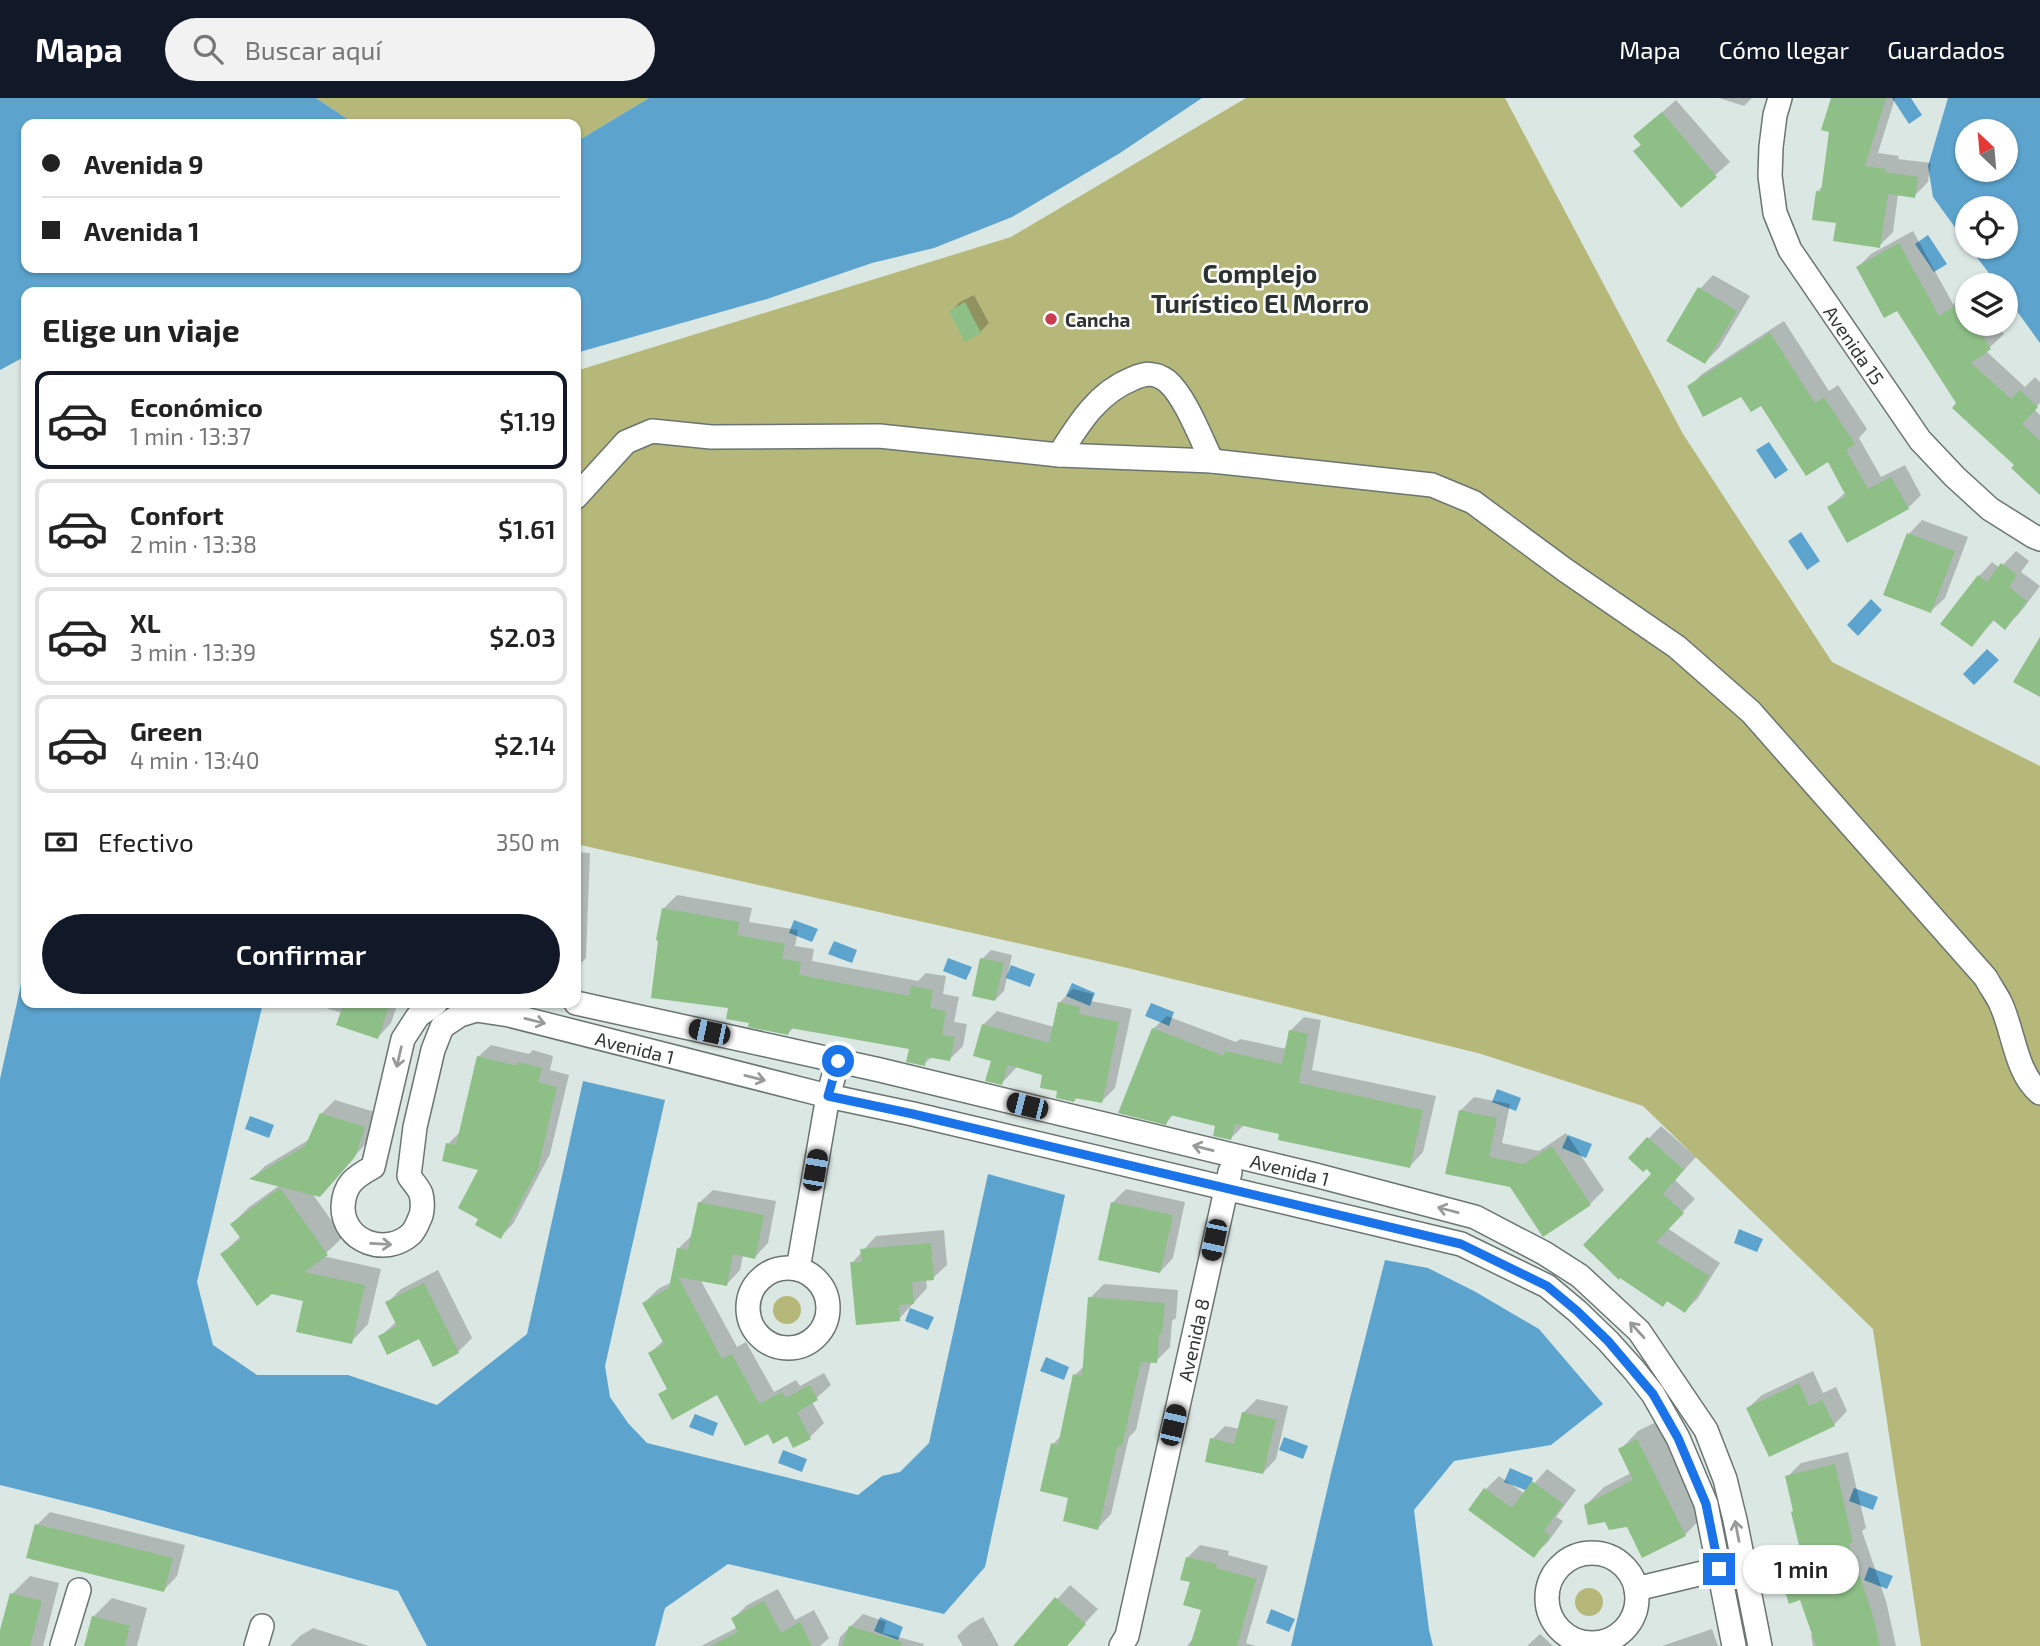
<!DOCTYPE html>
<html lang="es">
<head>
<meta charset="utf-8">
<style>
	body { margin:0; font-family:"Exo 2",sans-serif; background:#f2f2f2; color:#222; height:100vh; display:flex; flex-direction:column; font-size:26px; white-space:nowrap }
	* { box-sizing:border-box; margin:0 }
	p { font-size:23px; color:#767676 }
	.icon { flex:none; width:38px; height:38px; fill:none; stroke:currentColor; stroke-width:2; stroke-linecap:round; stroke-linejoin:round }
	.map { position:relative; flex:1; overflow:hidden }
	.panel { position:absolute; left:21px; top:189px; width:560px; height:721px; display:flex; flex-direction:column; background:#fff; border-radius:14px; box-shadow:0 2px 5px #0004 }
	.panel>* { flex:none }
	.banner { position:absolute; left:21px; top:21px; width:560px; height:154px; border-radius:14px; box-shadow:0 2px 5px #0004; display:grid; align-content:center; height:154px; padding:0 21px; background:#fff }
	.needle { width:46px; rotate:334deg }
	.tools { position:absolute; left:1955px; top:21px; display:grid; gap:14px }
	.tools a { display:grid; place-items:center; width:63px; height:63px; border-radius:50%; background:#fff; box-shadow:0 2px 5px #0004; font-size:35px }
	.end { position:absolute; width:32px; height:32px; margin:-16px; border:9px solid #1a73e8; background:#fff; box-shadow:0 0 0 4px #fff }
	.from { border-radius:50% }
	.bubble { position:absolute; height:49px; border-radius:24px; background:#fff; box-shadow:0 2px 5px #0004; font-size:23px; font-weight:600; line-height:49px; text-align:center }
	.car { position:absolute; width:21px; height:42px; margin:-21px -10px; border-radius:9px; box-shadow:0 0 5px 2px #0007; background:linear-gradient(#222 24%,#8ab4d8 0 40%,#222 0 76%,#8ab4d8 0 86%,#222 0) }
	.banner b { display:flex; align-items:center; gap:24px; height:66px; font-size:26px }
	.banner b+b { border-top:2px solid #e0e0e0 }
	.banner i { width:18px; height:18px; background:#222 }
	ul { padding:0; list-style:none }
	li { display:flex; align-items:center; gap:21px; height:98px; margin:0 14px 10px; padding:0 7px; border:4px solid #e0e0e0; border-radius:14px }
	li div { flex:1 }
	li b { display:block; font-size:26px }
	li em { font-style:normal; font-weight:600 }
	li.selected { border-color:#111827 }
	li>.icon { width:63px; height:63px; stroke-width:1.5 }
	h2 { padding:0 21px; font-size:32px; line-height:84px }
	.pay { display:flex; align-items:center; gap:18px; height:77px; padding:0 21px; font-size:26px }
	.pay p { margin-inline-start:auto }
	.primary-button { display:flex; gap:14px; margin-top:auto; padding:14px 21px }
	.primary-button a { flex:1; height:80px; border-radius:42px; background:#111827; color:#fff; font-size:28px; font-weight:600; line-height:80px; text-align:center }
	header { display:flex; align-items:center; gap:42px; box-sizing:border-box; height:98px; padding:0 35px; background:#111827; color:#fff }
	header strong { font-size:33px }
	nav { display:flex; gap:38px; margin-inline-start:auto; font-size:24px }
	.search { width:490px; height:63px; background:#f2f2f2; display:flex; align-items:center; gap:18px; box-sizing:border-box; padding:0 24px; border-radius:38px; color:#767676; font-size:26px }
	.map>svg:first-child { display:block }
	.green { fill:#b5b879 }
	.water { fill:#5ca4ce; fill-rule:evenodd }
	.shadow { fill:#0003 }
	.building { fill:#8dbf87 }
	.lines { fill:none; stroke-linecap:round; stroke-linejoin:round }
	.minor-casing { stroke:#6a7571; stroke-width:26 }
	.minor { stroke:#fff; stroke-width:23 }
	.oneway { stroke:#989a99 }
	.route { stroke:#1a73e8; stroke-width:9 }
	.poi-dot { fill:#ca3a50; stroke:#fff; stroke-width:2.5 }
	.labels { text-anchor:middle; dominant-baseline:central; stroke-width:5; stroke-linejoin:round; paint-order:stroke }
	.poi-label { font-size:19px; font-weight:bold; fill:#303433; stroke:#fff; text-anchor:start }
	.street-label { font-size:19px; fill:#303433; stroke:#fff }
	.district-label { font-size:26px; font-weight:bold; fill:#2a3330; stroke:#fff }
</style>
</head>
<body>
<header>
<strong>Mapa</strong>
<div class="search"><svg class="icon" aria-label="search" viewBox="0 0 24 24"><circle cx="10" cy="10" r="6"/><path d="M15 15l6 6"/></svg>Buscar aquí</div>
<nav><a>Mapa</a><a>Cómo llegar</a><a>Guardados</a></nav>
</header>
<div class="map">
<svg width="2040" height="1548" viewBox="0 0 2040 1548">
	<rect width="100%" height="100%" fill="#dbe7e3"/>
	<path class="green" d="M316,0H649L576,44V26H355Z
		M1246,0H1505L1683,336L1832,564L2040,668V1548H1921L1873,1231L1643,1008L1478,955L1119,868L576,746V273L1011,139Z
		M773 1212a14 14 0 1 1 28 0a14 14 0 1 1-28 0Z
		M1575 1504a14 14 0 1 1 28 0a14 14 0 1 1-28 0Z"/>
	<path class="water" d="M0,0H316L355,26H26V170H576V44L649,0H1202L1120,55L1012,119L934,150L872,165L767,201L576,255V194H26V262L24,259L0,272Z
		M1892,0H1911L1922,17L1909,26Z
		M1948,0H2040V245L2006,198V187H1998L1969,149H2006V110H1967V146L1933,99L1928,68ZM1967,33H2006V72H1967Z
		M1928,137L1947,166L1934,174L1915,146Z
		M1769,344L1788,372L1775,381L1756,352Z
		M1801,434L1820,463L1807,472L1788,443Z
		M1871,501L1882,512L1858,538L1847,527Z
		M1987,551L1999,562L1974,587L1963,576Z
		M794,822L818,831L812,844L789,835Z
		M834,843L857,852L852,865L828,856Z
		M948,860L972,869L966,882L943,873Z
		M26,864V905H263L197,1184L213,1247L257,1277H348L437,1307L527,1236L583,983L665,1002L605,1268L610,1299L628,1325L647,1345L858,1397L882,1378L900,1374L929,1345L988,1076L1065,1097L985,1469L944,1516L728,1466L665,1510L655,1548H427L398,1493L101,1412L0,1387V981Z
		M1011,867L1035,876L1030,889L1006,880Z
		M1072,885L1095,895L1090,908L1066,898Z
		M1151,905L1174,914L1169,928L1145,918Z
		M1497,991L1521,1000L1516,1013L1492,1004Z
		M250,1018L274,1027L269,1040L245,1031Z
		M1568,1037L1592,1046L1586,1060L1562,1050Z
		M1739,1131L1763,1141L1757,1154L1734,1145Z
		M1385,1162L1428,1170L1474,1193L1539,1231L1603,1306L1551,1347L1454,1363L1414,1412L1429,1532L1433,1548H1291L1332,1371Z
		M910,1210L934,1219L928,1232L905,1223Z
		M1046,1259L1069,1269L1064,1282L1040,1273Z
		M695,1316L718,1325L713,1338L689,1329Z
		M1284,1339L1308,1348L1303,1361L1279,1352Z
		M783,1352L807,1361L802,1374L778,1365Z
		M1510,1370L1533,1380L1528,1393L1504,1384Z
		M1854,1390L1878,1399L1873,1412L1849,1403Z
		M1869,1469L1893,1478L1887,1491L1864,1482Z
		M1271,1511L1295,1521L1289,1534L1266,1525Z
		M880,1519L903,1529L898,1542L874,1533Z"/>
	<path class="shadow" d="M1719,0H1752L1744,8Z
		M1833,0H1895L1878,55L1899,58L1898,61L1931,65L1928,84L1914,98L1898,96L1893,134L1879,148L1838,123L1817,94L1823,88Z
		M1676,2L1730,64L1682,107L1635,38Z
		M1913,133L1953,206L1967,197V226H1997L2004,236L1986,253L2025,289L2035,279L2040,284V305L2034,311L2040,317V395L2017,367L1958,306L1897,211L1858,169L1871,156Z
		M1713,177L1750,198L1719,250L1705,264L1700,191Z
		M974,197L989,225L980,234L951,213L960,204Z
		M1784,223L1829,293L1838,287L1867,331L1859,340L1881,379L1905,367L1921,397L1908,410L1829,409L1846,394L1828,361L1761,305L1742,296L1689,289L1702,276Z
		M1922,422L1968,439L1945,500L1931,513L1909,436Z
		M2016,453L2029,463L2021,474L2040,488L2019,516L2005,529L1995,521L1972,547L1979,478L1992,464L2000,470Z
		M576,754L590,755L586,860L576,870Z
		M677,797L752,810L749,824L798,832L795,848L814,851L812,863L918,883L926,875L946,878L943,896L959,899L954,924L967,926L963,948L950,961L932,959L924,966L911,949L794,929L788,936L751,924L730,908L664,810Z
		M991,852L1012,857L1004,893L995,902L982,861Z
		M1073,891L1093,896L1091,903L1132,911L1115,990L1102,1003L1078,999L1074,1003L1059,992L1044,976L1017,968L1015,971L1002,985L983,927L997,913L1054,929L1059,905Z
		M322,905H398L391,925L378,939L342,915L320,908Z
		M1167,918L1236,944L1240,941L1287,951L1290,933L1304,919L1321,922L1312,972L1436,998L1423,1054L1410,1068L1245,1026L1231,1040L1217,1026L1174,1016L1166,1025L1153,931Z
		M491,947L529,956L533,952L553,958L550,972L569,977L550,1056L513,1126L501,1138L481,1120V1071L448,1046L461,1033L478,959Z
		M1474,999L1510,1006L1502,1045L1539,1053L1566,1035L1604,1092L1590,1106L1447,1074L1460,1013Z
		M335,1002L378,1015L368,1043L333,1083L312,1095L343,1139L323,1158L381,1171L368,1226L352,1243L305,1201L222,1156L241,1138L232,1126L249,1109L280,1087L253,1080L265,1068L310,1041L321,1016Z
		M1661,1028L1696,1059L1675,1082L1695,1101L1667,1130L1720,1165L1698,1200L1685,1213L1620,1178L1653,1076L1648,1041Z
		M1126,1091L1185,1104L1173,1160L1160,1174L1112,1105Z
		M713,1092L776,1103L768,1145L755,1159L743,1157L740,1172L727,1186L700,1181L737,1249L746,1244L774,1294L796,1282L800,1288L824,1275L831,1287L812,1304L824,1325L810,1339L794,1348L788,1336L768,1334L718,1295L661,1296L668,1289L650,1255L664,1242L644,1205L658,1191L672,1184L678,1151L692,1137L699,1105Z
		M944,1132L947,1167L933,1180L926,1181L927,1190L899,1221L852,1165L876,1138Z
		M438,1172L472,1240L458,1254L420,1239H380L397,1223L387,1205L401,1191Z
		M1104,1186L1178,1192L1176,1220L1172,1223L1170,1249L1156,1263H1151L1136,1332L1129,1339L1111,1416L1098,1430L1070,1398L1053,1346L1061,1338L1075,1277L1085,1267L1090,1200Z
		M1813,1273L1823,1295L1836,1289L1847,1313L1834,1327L1748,1310L1762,1297Z
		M1257,1301L1288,1308L1276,1361L1263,1375L1212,1341L1225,1328L1240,1331L1243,1315Z
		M1656,1324L1703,1418L1685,1437L1606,1422L1586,1407L1604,1389L1631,1375L1620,1352L1638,1333Z
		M1848,1354L1866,1430L1862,1433L1886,1503L1896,1548H1813L1811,1537L1814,1535L1801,1500L1781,1475L1802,1455L1787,1379L1801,1365Z
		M1547,1371L1576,1392L1556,1419L1563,1423L1548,1444L1534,1457L1471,1412L1486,1391L1499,1378L1525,1396Z
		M50,1414L185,1447L177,1478L164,1492L37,1427Z
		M1200,1447L1229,1453L1228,1457L1268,1468L1246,1545L1256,1548H1187L1195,1538L1203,1511L1192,1482L1187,1460Z
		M30,1478L59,1485L43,1548H0V1539L11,1497Z
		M1070,1487L1098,1511L1064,1548H1015Z
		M778,1491L795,1522L814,1512L829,1540L820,1548H701L738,1529L733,1521L747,1507Z
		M112,1500L147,1510L137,1548H85L93,1519Z
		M863,1516L886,1524L883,1535L924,1546L923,1548H838L840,1539Z
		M983,1519L999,1548H963L957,1538L970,1526Z
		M313,1530L369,1548H290L300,1538Z
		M1712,1531L1718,1548H1662Z
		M1540,1536L1553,1548H1527Z"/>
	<path class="building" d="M1831,0H1886L1865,68L1886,71L1885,74L1918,79L1915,100L1888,96L1880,150L1833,143L1836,125L1812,122L1816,93L1821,94L1829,34L1821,32Z
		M1662,14L1717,79L1681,110L1633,53L1641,47L1633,38Z
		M1899,145L1939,218L1961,204L1967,214V226H1975L1991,251L1971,265L2011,301L2020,292L2038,309L2022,326L2040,343V397L2011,370L2014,367L1952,310L1956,305L1897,213L1884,220L1856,169Z
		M1698,189L1737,213L1705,266L1666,243Z
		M965,204L981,235L965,244L949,213Z
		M1770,235L1815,305L1824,299L1855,346L1846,352L1868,391L1891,379L1909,411L1847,445L1827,409L1846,398L1828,364L1806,378L1761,308L1751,314L1741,299L1703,319L1687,288Z
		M1907,435L1955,453L1931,515L1883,497Z
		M2001,465L2017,477L2009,489L2027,503L2005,532L1993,522L1972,549L1940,526L1978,477L1987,484Z
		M2040,539V599L2013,584Z
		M662,810L739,824L737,837L785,846L782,861L801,864L799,877L909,898L911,888L933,892L930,910L946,913L942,937L955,939L950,963L926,959L925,968L906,964L909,951L790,930L788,937L748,929L749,925L726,921L728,910L651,900L658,843L656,842Z
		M980,860L1004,865L995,903L972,898Z
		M1058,904L1080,909L1079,916L1119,924L1102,1005L1075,1000L1074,1004L1056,1000L1057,993L1040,990L1042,977L1008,967L1002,987L985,983L991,963L973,958L982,926L1049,945Z
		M344,905H390L378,941L336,927Z
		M1152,930L1224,958L1225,953L1282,966L1289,932L1308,936L1299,985L1423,1012L1410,1070L1278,1042L1279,1036L1235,1026L1231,1042L1213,1038L1215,1028L1170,1017L1166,1027L1118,1015Z
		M477,958L517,968L518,964L542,970L538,984L557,989L538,1071L501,1141L475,1127L478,1121L458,1110L478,1072L442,1063L446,1045L456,1047Z
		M1459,1012L1497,1020L1489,1059L1524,1066L1552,1048L1591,1107L1543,1139L1510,1089L1445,1076Z
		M320,1015L365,1029L355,1059L320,1099L249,1081L305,1048Z
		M1647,1039L1684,1072L1663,1096L1684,1115L1656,1144L1709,1178L1685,1215L1667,1203L1663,1209L1620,1180L1619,1182L1583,1147L1651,1076L1647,1071L1643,1074L1628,1060Z
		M280,1090L328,1157L304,1174L365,1187L352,1246L296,1234L303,1203L272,1196L257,1208L220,1156L241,1141L230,1126Z
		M698,1104L764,1117L755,1161L733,1156L727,1188L678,1179L722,1261L732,1256L759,1306L782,1294L786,1300L810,1287L818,1302L797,1314L811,1341L793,1350L787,1338L773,1346L768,1336L745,1348L717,1297L672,1322L658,1296L667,1291L648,1255L664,1246L642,1205L669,1190L677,1150L688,1152Z
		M1111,1104L1173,1117L1160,1175L1098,1162Z
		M931,1145L934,1182L912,1184L914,1206L899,1207L900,1223L856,1227L850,1164H862L860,1151Z
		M424,1185L459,1255L433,1269L419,1241L387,1257L378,1238L397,1228L385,1204Z
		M1088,1199L1165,1205L1162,1235H1159L1157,1265L1141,1264L1122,1348L1118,1347L1098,1432L1063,1423L1068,1400L1040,1393L1051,1345L1058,1347L1073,1276L1082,1278Z
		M1799,1285L1809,1308L1822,1302L1835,1328L1769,1359L1746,1310Z
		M1242,1314L1276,1322L1263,1376L1205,1364L1210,1340L1234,1346Z
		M1637,1341L1686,1438L1642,1460L1627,1429L1609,1432L1605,1424L1588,1427L1584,1407L1633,1382L1618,1351Z
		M1835,1366L1853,1445L1849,1446L1873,1518L1880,1548H1816L1800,1502L1789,1506L1779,1475L1795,1469L1793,1463L1802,1460L1791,1414L1793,1413L1785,1378Z
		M1532,1383L1563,1406L1544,1433L1550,1438L1534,1460L1468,1412L1484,1390L1512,1410Z
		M35,1426L173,1460L164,1494L26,1460Z
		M1186,1459L1217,1466L1216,1470L1256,1481L1237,1548H1190L1201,1512L1183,1507L1190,1484L1180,1482Z
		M10,1495L42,1503L30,1548H0V1532Z
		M1055,1499L1086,1526L1067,1548H1013Z
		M764,1503L781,1535L800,1524L812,1548H711L738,1534L731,1520Z
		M92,1518L130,1528L125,1548H84Z
		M849,1528L902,1544L901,1548H842Z"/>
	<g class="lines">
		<g class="minor-casing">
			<g id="minor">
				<path id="s1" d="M1780,0L1775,17L1771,49L1770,78L1775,115L1790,152L1920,342L1955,379L1990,411L2033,438L2040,441"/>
				<path d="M1059,357C1078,327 1097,295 1132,281C1145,275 1155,274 1167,283C1185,298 1201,341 1212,363"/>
				<path d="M576,399L626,344L652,333L711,339L879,338L1059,357L1212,363L1432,387L1473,404L1565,472L1677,549L1751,614L1986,880C1990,888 1996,896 2000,904C2014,933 2015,974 2040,995"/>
				<path id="s2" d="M436,905L418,918L403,941L373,1069C355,1079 344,1086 343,1109C343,1144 386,1159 411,1136C414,1133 417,1127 419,1122C423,1115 423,1104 421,1096C419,1090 412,1083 409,1078L415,1029L433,952L442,929L460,917L476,912L509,917L828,998L913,1016L1461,1146L1547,1188L1577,1213L1608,1243L1634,1272L1653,1296L1678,1340L1706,1406L1734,1548"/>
				<path id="s3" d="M576,905L880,972L1315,1077L1475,1119L1544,1155L1580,1178L1639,1233L1706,1332L1725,1381L1735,1422L1760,1548"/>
				<circle cx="788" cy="1210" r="40"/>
				<path d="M798,1171L828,998L838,963"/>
				<circle cx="1592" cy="1500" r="45"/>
				<path d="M1636,1491L1732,1468"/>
				<path d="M62,1548L79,1492"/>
				<path d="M256,1548L262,1528"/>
				<path id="s4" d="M1121,1548L1127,1538L1230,1074"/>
			</g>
		</g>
		<use href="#minor" class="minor"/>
	</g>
	<defs><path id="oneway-shaft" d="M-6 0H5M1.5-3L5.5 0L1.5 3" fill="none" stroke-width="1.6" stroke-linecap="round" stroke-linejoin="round" transform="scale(1.75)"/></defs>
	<g class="oneway">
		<use href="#oneway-shaft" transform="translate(535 923) rotate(14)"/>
		<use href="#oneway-shaft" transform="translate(399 959) rotate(103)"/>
		<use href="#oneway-shaft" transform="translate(755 980) rotate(14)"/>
		<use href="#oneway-shaft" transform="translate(1203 1050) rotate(-166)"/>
		<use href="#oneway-shaft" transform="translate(1448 1112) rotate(-165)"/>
		<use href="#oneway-shaft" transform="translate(381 1146) rotate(3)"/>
		<use href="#oneway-shaft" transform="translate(1637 1232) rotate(-132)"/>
		<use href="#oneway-shaft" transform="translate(1737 1433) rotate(-101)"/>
	</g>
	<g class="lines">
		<path class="route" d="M838,963L828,998L913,1016L1461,1146L1547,1188L1577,1213L1608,1243L1653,1296L1678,1340L1706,1406L1719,1471"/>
	</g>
	<circle class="poi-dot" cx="1051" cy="221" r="7"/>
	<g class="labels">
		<g class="poi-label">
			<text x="1065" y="221">Cancha</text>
		</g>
		<g class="street-label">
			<text stroke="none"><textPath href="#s1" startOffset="271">Avenida 15</textPath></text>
			<text stroke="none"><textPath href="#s2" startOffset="746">Avenida 1</textPath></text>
			<text stroke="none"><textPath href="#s3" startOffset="733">Avenida 1</textPath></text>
			<text stroke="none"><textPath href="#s4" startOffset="315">Avenida 8</textPath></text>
		</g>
		<g class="district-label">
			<text x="1260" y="174">Complejo<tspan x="1260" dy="30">Turístico El Morro</tspan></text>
		</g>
	</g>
</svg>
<div class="tools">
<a><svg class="needle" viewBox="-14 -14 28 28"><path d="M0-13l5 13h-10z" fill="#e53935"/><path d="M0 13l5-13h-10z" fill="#767676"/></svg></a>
<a><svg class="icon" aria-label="locate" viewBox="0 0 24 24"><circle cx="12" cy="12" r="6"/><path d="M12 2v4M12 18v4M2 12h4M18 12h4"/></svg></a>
<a><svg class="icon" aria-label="layers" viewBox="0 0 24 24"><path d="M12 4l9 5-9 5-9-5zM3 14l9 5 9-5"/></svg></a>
</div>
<i class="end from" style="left:838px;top:963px"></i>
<i class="end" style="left:1719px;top:1471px"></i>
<div class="bubble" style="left:1743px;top:1447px;width:116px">1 min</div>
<i class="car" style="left:709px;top:934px;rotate:282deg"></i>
<i class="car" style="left:1027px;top:1008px;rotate:284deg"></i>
<i class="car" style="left:815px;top:1072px;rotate:10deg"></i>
<i class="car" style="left:1214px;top:1142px;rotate:192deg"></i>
<i class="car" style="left:1173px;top:1327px;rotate:13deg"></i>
<div class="banner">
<b><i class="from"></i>Avenida 9</b>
<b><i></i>Avenida 1</b>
</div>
<section class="panel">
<h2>Elige un viaje</h2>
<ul>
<li class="selected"><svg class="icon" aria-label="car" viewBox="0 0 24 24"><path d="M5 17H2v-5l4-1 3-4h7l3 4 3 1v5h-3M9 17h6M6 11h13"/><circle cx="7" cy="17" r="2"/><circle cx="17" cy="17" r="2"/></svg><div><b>Económico</b><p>1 min · 13:37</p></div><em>$1.19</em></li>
<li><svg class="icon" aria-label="car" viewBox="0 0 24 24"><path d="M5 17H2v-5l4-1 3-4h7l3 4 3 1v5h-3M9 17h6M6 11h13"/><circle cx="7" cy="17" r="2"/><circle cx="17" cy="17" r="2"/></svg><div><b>Confort</b><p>2 min · 13:38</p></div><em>$1.61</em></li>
<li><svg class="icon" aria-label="car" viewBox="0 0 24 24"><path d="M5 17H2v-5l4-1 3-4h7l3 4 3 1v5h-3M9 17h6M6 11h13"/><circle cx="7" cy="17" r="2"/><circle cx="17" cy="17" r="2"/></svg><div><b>XL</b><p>3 min · 13:39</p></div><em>$2.03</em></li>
<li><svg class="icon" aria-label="car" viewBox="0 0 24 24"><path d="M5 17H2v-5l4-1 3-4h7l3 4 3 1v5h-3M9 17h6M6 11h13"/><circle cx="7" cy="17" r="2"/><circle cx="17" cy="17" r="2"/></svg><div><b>Green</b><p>4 min · 13:40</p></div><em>$2.14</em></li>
</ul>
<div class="pay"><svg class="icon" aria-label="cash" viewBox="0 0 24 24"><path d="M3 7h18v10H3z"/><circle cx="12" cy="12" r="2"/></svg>Efectivo<p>350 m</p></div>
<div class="primary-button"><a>Confirmar</a></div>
</section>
</div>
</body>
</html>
